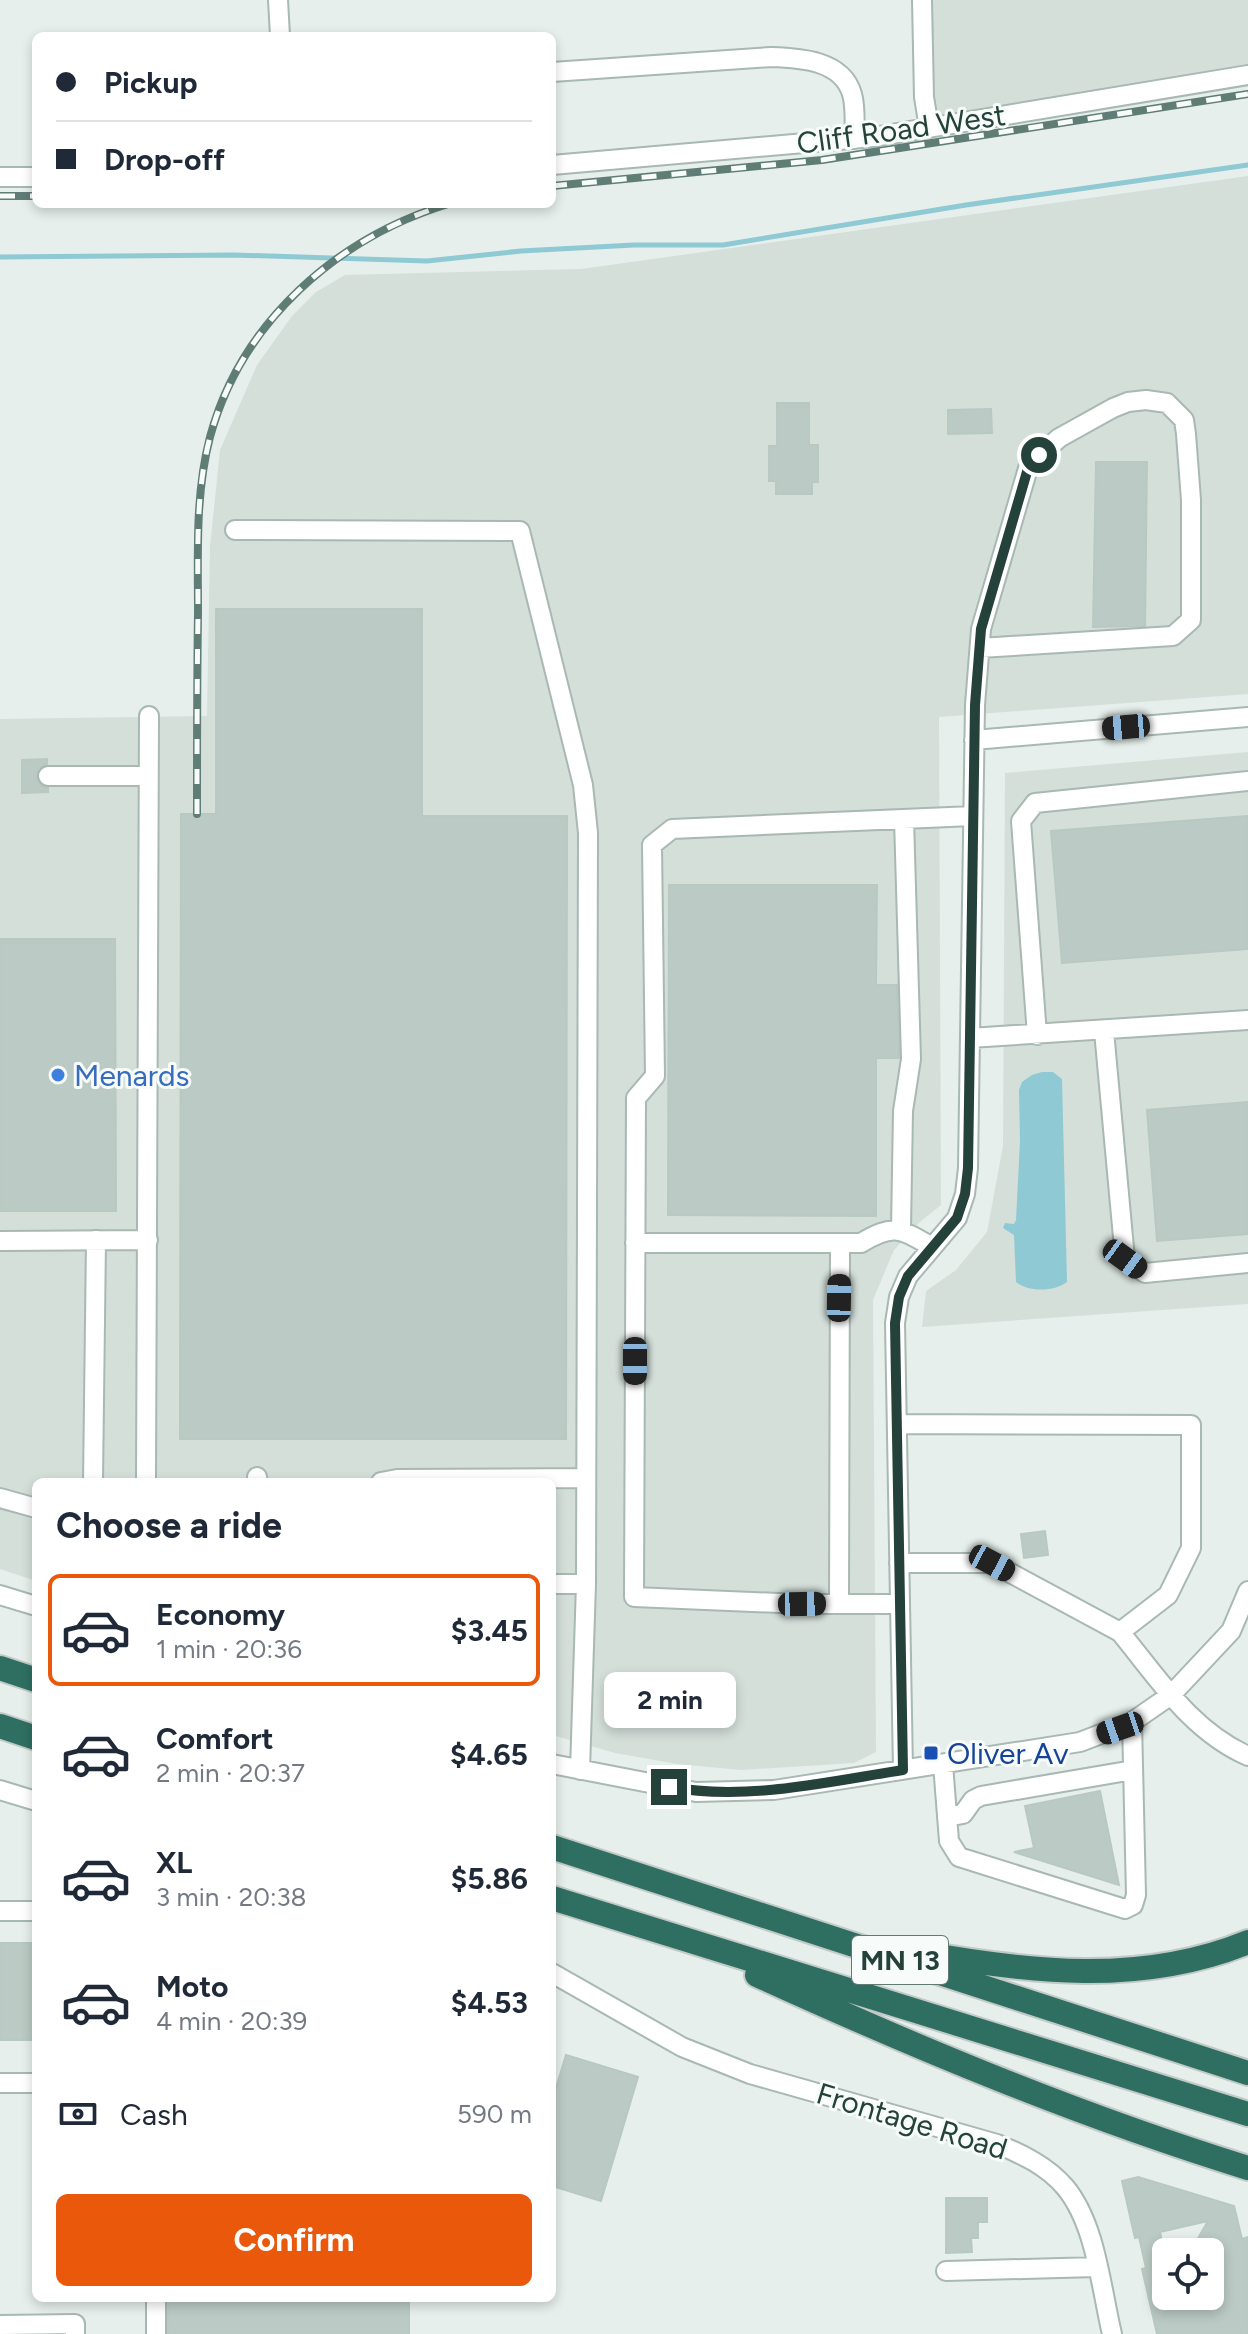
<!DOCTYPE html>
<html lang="en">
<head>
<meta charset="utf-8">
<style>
	body { margin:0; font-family:Figtree,sans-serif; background:#f6f6f7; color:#1f2937; height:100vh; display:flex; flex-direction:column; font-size:30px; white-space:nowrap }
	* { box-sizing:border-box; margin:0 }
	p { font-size:26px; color:#747a83 }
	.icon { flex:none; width:44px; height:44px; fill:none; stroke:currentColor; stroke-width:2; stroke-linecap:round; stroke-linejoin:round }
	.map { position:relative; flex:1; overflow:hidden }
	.details { position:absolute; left:32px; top:1478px; width:524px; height:824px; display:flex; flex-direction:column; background:#fff; border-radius:12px; box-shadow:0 4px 12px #0003 }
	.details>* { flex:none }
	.banner { position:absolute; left:32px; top:32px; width:524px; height:176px; border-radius:12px; box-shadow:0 4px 12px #0003; display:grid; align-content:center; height:176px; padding:0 24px; background:#fff }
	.tools { position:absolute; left:1152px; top:2238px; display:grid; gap:16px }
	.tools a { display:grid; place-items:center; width:72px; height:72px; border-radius:12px; background:#fff; box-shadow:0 4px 12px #0003; font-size:40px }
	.end { position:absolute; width:36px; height:36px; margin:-18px; border:10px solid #24423a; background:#fff; box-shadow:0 0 0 4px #fff }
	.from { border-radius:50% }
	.bubble { position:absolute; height:56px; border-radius:12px; background:#fff; box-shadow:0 4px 12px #0003; font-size:26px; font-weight:700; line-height:56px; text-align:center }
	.car { position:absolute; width:24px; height:48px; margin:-24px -12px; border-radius:10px; box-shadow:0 0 6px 2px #0007; background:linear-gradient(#222 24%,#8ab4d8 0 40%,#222 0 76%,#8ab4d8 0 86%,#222 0) }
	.banner b { display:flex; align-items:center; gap:28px; height:76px; font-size:30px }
	.banner b+b { border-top:2px solid #e0e1e3 }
	.banner i { width:20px; height:20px; background:#1f2937 }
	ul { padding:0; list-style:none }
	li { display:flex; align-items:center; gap:24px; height:112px; margin:0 16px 12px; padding:0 8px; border:4px solid transparent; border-radius:12px }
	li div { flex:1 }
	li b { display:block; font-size:30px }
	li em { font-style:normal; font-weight:700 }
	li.active { border-color:#ea580c }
	li>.icon { width:72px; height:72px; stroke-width:1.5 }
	h2 { padding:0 24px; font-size:36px; line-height:96px }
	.pay { display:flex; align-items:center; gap:20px; height:88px; padding:0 24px; font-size:30px }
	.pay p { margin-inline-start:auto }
	.action { display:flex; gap:16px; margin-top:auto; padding:16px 24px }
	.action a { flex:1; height:92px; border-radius:12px; background:#ea580c; color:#fff; font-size:32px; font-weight:700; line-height:92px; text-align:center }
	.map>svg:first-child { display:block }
	.built { fill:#d4dfda }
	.water { fill:#8ec9d4 }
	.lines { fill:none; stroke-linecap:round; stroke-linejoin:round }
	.stream { stroke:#8ec9d4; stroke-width:5 }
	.building { fill:#bbcac4; stroke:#b8c9c2; stroke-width:2; fill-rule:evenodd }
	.minor-casing { stroke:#a8b8b2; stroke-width:22 }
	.highway-casing { stroke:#c2cac8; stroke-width:28 }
	.minor { stroke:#fff; stroke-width:18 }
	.highway { stroke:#2f6f62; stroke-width:24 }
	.rail-casing { stroke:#5f7d75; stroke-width:8 }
	.rail { stroke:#f7fbf9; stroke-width:5; stroke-dasharray:15; stroke-linecap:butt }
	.route { stroke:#24423a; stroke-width:10 }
	.shop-dot { fill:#3f7fe0; stroke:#f7fbf9; stroke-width:3 }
	.transit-dot { fill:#1a4fb4; stroke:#f7fbf9; stroke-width:3 }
	.labels { text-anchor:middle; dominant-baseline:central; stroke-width:6; stroke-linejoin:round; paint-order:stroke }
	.shield { fill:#f7fbf9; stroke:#637a73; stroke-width:2 }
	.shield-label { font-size:28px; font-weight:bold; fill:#24423a }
	.street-label { font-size:30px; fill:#24423a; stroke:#f7fbf9 }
	.shop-label { font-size:30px; fill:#366cbe; stroke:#f7fbf9; text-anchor:start }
	.transit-label { font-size:30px; fill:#164399; stroke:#f7fbf9; text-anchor:start }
</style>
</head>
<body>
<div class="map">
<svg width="1248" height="2334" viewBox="0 0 1248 2334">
	<rect width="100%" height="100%" fill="#e6efeb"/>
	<path class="built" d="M922,0H1248V69L929,128Z
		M1248,176V694L939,717L941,1205L920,1222L894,1250L873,1300L876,1752L854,1763L741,1770L677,1764L615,1753L552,1735V1482H36V1581L0,1569V719L207,716L210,547L220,450L257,365L292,316L316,292L345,275L581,269Z
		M1248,752V1304L922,1327L926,1291L956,1270L987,1232L1003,1146L1005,773Z"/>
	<path class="water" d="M1042,1072H1053L1062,1079L1067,1282C1054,1292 1028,1292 1016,1282L1014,1235L1003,1228L1005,1223L1014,1224L1016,1220L1020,1141L1019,1090L1022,1082L1032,1075Z"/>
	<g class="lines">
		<path class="stream" d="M0,257L234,255L427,261L521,251L634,245H723L966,205L1248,165"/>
	</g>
	<path class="building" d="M777,403H809V445H818V482H812V494H776V481H769V446H777Z
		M991,409L992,433L948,434V410Z
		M1096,462H1147L1145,626L1093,627Z
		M216,609H422V816H567L566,1439H180L181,814H216Z
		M47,759V764L38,769L36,777L41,786L48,788V792L22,793V760Z
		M1248,816V949L1062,963L1051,831Z
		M669,885H877L876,985H897L899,1045V1058H876V1216L668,1215Z
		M0,939H115L116,1211H0Z
		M1248,1102V1234L1157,1241L1147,1110Z
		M1045,1531L1048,1555L1024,1558L1021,1534Z
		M1100,1791L1119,1885L1014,1852L1034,1848L1025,1806Z
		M0,1943H36V2040H0Z
		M566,2055L638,2077L601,2201L552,2186V2101Z
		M1138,2177L1234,2206L1242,2239L1248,2237V2334H1157L1142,2269L1146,2268L1139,2237L1135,2238L1122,2181ZM1208,2221L1190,2252H1210V2296H1166V2260L1160,2232Z
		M946,2198H987V2222H978V2238H971L972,2252L946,2253Z
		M168,2298H409V2334H168Z"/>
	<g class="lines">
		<g class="minor-casing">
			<path id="minor" d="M278,0L280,36
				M922,0L924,97L929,128
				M552,72L771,57C800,58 842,60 852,94C856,107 854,125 855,139
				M552,165L873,137L1248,75
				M0,177H36
				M235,530L520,531L583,785L588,833L586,1584
				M974,740L1248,717
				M48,776H148
				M1104,1031L1125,1259L1145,1273L1248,1263
				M1037,1035L1021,821L1035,803L1248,781
				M970,1038L1248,1020
				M901,1229L903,1111L911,1059L904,819
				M0,1241L148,1240
				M635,1243H861C894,1223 901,1229 932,1247
				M897,1424L1191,1425V1548L1168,1595L1120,1632C1158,1678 1191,1731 1248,1756
				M257,1477L258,1482
				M93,1482L96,1240
				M146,1482L149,716
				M381,1482L397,1479L586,1478
				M0,1498L36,1508
				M899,1563H992L1120,1632
				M552,1584H586L580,1770
				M0,1595L36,1606
				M839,1604L840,1243
				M900,1604H802L634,1597L636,1098L655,1076L652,845L672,829L973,816
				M552,1764L696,1792L774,1790L1080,1742L1132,1722L1171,1695L1231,1631L1248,1591
				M943,1764L949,1841L959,1857L1125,1909L1133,1905L1136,1895L1132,1722
				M903,1770L895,1323L899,1297L908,1276L957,1218L965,1194L968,1168L975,705L981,629L1029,465L1059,438L1113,408L1128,402L1146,400L1167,403L1184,420L1186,434L1191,500V620L1173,636L980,648
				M0,1790L36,1801
				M947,1817L963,1814L973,1800L981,1796L1133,1770
				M0,1911H36
				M552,1973L682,2047L750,2074L997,2144C1022,2154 1047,2166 1065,2187C1096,2224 1101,2288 1112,2334
				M0,2083H36
				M946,2271L1096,2267
				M0,2325L75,2324V2334
				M156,2334V2298"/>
		</g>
		<g class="highway-casing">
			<path id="highway" d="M0,1668L36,1680
				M0,1726L36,1738
				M552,1847L1248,2073
				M552,1898L1248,2114
				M916,1952C1027,1972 1141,1986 1248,1942
				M757,1975C917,2048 1080,2116 1248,2168"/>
		</g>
		<use href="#minor" class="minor"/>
		<use href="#highway" class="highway"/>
		<g class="rail-casing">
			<path id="rail" d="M552,186L822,160L1248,94
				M0,196H36
				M197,814C197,747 197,680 198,613C198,555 195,494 210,437C241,322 337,238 448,204"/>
		</g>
		<use href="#rail" class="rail"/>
	</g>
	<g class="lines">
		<path class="route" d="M669,1787C747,1801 826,1782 903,1770L895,1323L899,1297L908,1276L957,1218L965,1194L968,1168L975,705L981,629L1029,465L1039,455"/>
	</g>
	<circle class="shop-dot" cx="58" cy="1075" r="8"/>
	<rect class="transit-dot" x="923" y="1745" width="16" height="16" rx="4"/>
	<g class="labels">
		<rect class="shield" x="852" y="1936" width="96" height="48" rx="6"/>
		<g class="shield-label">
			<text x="900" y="1960">MN 13</text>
		</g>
		<g class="street-label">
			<text transform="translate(901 129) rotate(-8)">Cliff Road West</text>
			<text transform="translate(912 2121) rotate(17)">Frontage Road</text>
		</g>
		<g class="shop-label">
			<text x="74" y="1075">Menards</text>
		</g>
		<g class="transit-label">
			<text x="947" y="1753">Oliver Av</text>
		</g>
	</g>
</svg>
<div class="tools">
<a><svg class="icon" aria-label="locate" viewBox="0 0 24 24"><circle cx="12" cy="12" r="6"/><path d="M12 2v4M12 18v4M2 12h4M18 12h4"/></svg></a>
</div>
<i class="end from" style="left:1039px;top:455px"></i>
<i class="end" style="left:669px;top:1787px"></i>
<div class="bubble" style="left:604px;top:1672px;width:132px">2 min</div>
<i class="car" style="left:1126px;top:727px;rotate:265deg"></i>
<i class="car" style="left:1125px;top:1259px;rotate:126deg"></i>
<i class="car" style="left:839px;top:1298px;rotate:1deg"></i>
<i class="car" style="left:635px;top:1361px;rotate:180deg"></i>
<i class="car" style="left:992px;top:1563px;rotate:118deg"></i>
<i class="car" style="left:802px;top:1604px;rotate:89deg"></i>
<i class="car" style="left:1120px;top:1728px;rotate:251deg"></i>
<div class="banner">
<b><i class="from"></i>Pickup</b>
<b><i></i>Drop-off</b>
</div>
<section class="details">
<h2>Choose a ride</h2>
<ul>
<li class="active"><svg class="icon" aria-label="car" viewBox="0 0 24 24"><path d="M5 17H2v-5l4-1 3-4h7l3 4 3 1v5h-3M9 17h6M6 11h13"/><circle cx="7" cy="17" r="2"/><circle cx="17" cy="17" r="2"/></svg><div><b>Economy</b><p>1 min · 20:36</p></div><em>$3.45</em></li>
<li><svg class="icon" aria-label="car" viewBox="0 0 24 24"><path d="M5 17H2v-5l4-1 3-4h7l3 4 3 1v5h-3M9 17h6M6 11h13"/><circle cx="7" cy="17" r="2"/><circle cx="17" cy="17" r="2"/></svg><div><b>Comfort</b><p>2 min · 20:37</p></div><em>$4.65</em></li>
<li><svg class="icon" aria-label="car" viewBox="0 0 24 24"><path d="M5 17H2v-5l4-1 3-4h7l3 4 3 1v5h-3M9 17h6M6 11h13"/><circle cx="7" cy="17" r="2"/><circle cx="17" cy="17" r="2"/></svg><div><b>XL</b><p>3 min · 20:38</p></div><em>$5.86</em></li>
<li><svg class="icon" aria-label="car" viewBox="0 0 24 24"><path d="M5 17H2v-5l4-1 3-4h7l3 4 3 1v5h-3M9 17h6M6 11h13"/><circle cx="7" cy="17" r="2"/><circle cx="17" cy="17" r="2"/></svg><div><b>Moto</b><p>4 min · 20:39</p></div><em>$4.53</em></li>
</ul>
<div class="pay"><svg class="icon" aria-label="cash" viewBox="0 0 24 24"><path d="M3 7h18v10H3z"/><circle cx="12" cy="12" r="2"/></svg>Cash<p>590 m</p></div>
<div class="action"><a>Confirm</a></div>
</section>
</div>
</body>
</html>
